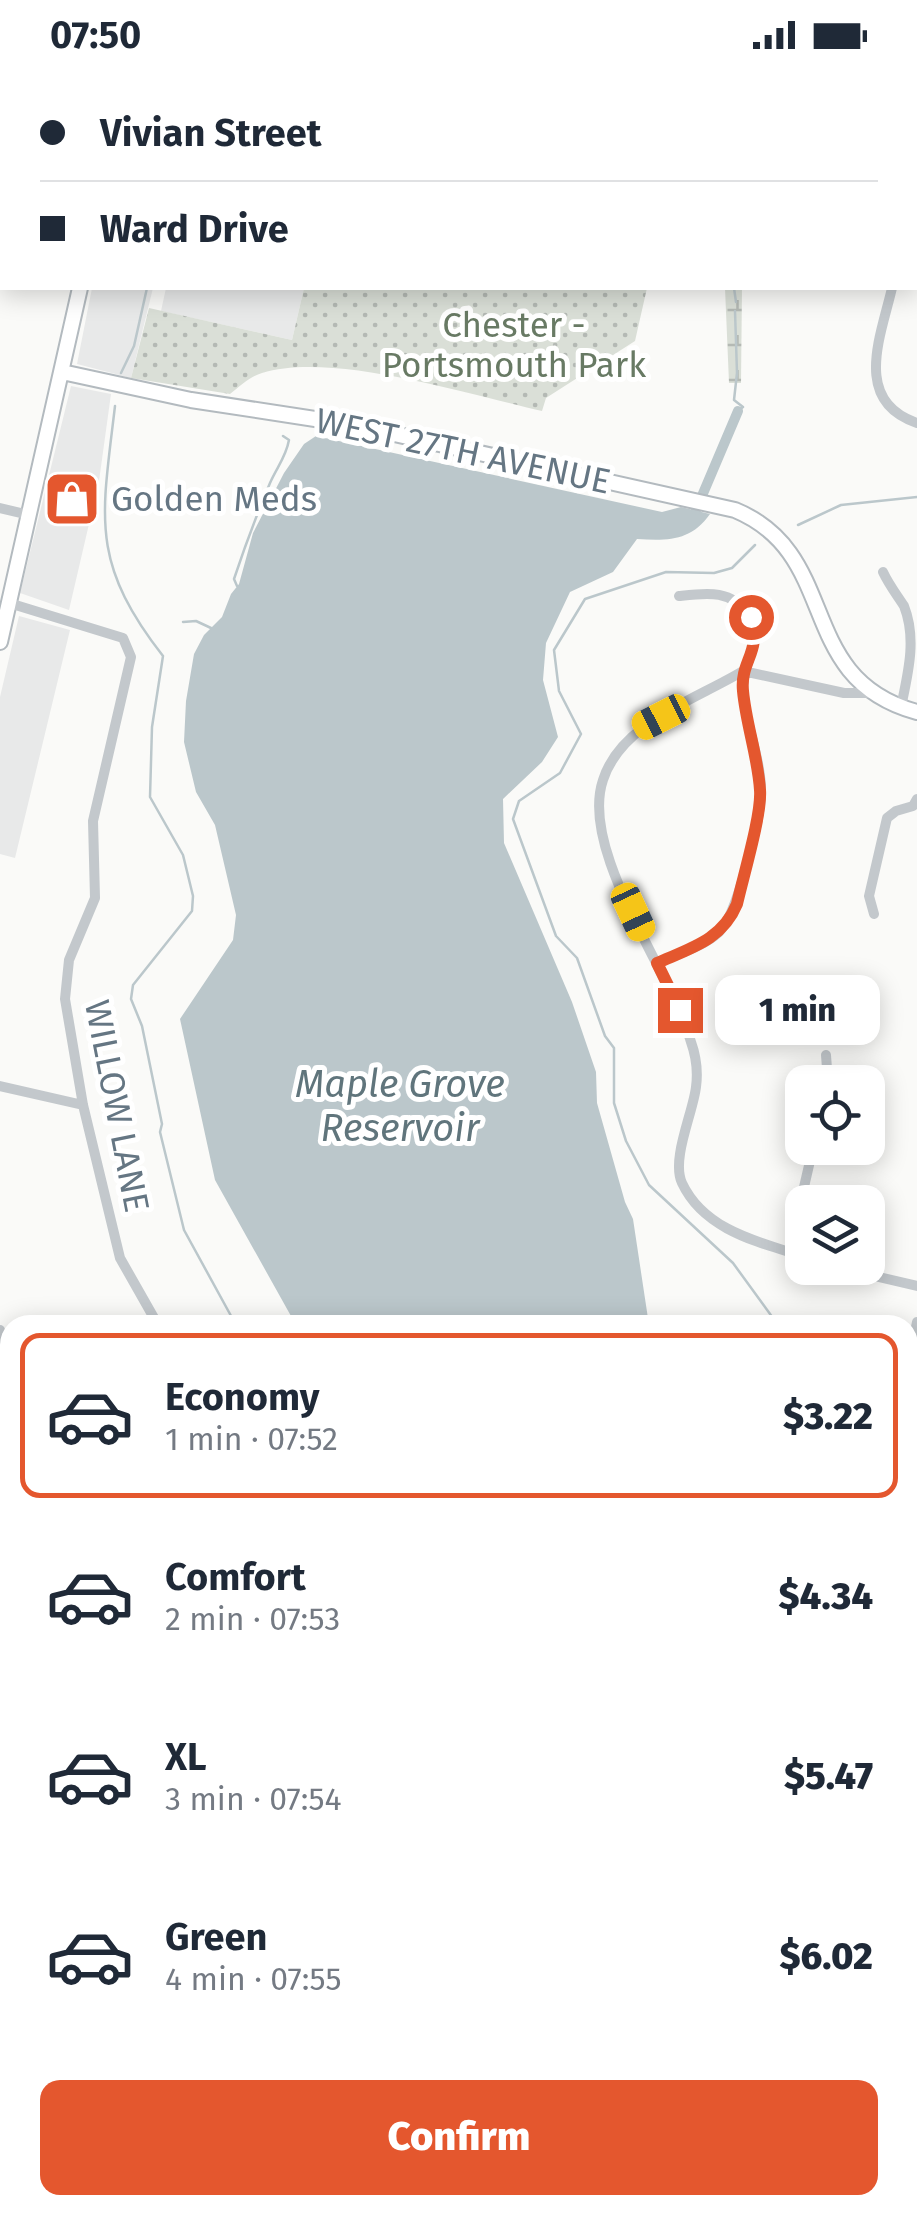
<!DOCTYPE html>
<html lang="en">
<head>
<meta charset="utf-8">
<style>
	body { margin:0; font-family:"Fira Sans",sans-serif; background:#f2f2f3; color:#1f2937; height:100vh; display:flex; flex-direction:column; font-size:38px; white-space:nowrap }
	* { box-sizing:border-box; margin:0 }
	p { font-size:32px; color:#747a83 }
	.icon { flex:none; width:55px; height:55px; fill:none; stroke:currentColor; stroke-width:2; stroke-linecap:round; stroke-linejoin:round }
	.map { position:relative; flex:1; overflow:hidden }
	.drawer { position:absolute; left:0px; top:1245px; width:918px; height:900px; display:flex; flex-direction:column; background:#fff; border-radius:30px 30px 0 0; box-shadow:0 5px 25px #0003 }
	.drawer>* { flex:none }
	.hud { position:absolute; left:0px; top:0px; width:918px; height:220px; box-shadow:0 5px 25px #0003; display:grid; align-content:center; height:220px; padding:0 40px; background:#fff }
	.buttons { position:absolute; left:785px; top:995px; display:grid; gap:20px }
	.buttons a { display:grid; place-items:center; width:100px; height:100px; border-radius:20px; background:#fff; box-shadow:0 5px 25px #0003; font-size:50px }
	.end { position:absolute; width:45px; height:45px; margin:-22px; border:12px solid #e4572e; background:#fff; box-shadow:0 0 0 5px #fff }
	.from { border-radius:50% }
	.bubble { position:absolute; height:70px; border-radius:20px; background:#fff; box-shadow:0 5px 25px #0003; font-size:32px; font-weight:800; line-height:70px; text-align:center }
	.car { position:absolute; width:30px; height:60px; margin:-30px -15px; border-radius:12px; box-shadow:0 0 8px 2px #0007; background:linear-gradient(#f5c518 24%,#345 0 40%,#f5c518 0 76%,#345 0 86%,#f5c518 0) }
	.hud b { display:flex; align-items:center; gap:35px; height:95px; font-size:38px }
	.hud b+b { border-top:2px solid #e0e1e3 }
	.hud i { width:25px; height:25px; background:#1f2937 }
	ul { padding:18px 0 0; list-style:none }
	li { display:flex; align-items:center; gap:30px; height:165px; margin:0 20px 15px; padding:0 20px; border:5px solid transparent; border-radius:20px }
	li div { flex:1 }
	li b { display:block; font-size:38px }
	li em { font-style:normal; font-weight:800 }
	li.current { border-color:#e4572e }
	li>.icon { width:90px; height:90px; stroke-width:1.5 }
	.action { display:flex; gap:20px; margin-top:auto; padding:20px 40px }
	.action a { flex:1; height:115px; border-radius:20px; background:#e4572e; color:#fff; font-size:40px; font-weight:800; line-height:115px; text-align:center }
	.status { display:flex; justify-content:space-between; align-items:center; height:70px; padding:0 50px; background:#fff; direction:ltr }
	.status svg { height:28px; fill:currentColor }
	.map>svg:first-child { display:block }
	.built { fill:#e8e9e9 }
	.wetland { fill:url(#wetland-marsh) }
	.park { fill:url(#park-dots) }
	.water { fill:#bbc7cb }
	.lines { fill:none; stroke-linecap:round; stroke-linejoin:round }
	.stream { stroke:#bbc7cb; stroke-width:2.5 }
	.canal { stroke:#bbc7cb; stroke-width:10 }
	.secondary-casing { stroke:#b3babf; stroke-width:18 }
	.street { stroke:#c3c8cc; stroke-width:10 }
	.secondary { stroke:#fff; stroke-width:14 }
	.route { stroke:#e4572e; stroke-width:12 }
	.labels { text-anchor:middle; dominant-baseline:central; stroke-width:10; stroke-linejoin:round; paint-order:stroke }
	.park-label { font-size:35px; fill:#687a64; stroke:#fff }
	.street-label { font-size:35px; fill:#657683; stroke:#fff }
	.poi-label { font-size:35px; fill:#657683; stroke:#fff; text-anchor:start }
	.water-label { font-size:38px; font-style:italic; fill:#60757c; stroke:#fff }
</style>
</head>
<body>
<div class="status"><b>07:50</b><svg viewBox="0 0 49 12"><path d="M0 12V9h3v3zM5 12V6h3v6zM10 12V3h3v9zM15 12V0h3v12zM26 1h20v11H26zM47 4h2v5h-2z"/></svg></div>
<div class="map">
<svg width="917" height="2145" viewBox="0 0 917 2145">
	<defs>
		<pattern id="wetland-marsh" width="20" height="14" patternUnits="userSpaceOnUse" patternTransform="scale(2.5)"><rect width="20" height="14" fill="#dadfd7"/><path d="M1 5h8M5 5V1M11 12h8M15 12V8" fill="none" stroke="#b4b9b4"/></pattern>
		<pattern id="park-dots" width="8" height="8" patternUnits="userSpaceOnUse" patternTransform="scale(2.5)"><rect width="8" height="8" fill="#dadfd7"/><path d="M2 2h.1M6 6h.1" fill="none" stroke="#b4b9b4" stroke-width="1.8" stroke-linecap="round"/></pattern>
	</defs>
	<rect width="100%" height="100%" fill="#fafaf8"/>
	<path class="built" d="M92,218H153L131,308L77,294Z
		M166,218H304L292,270L161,241Z
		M71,316L111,324L99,411L69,540L20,523Z
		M19,546L70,560L15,788L0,784V627Z"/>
	<path class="wetland" d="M725,218H742L741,313H729Z"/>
	<path class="park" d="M304,218H647L635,271L546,328L542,341C470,325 332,281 262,303C251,306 240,316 230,324L131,308L149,238L292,270Z"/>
	<path class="water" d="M316,366L662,442L681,437L710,444C691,471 668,471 637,469L613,502L570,522L546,573L543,610L558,667L542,692L503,729L504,773L572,932L596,1002L597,1033L625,1132L633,1149L649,1255H296L215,1110L180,949L233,870L236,845L215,755L196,722L184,672L186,631L194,584L204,565L222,547L231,524L239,514L253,463L284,403L304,374Z"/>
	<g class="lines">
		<path class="stream" d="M785,0V2
			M734,218L736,232
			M735,241L737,303L734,330L743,337L738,341
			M121,303L134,276L147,218
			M115,336C102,447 89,491 163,586L152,657L150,727L183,785L193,826L192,841L133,915L131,929L142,956L162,1054L160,1062L184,1160L236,1255
			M798,455L841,435L917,427
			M755,475L732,498L714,503L666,502L585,529L554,580L559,621L581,664L560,703L519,731L513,749L556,866L577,888L605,966L614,978V1033L626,1071L649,1115L733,1193L778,1255
			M237,516L234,509C245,476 257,444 270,413C277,397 286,387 289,370L283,366
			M183,552L196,551L211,558"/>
		<path class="canal" d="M696,440L738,341"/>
		<g class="secondary-casing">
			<path id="secondary" d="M122,2L123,0
				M62,302L191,330L354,355L735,440C843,485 793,608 917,642
				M0,572L80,218
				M0,1589L10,1591
				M908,1791L917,1792"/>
		</g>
		<path class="street" d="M624,0L635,2
			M355,2V0
			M486,2L487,0
			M705,2L706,0
			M846,2V0
			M915,65H917
			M915,185L917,183
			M892,218C881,266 852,331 917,353
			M0,438L29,445
			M883,502C889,515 897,525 904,536C917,569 908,603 901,637
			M9,533L123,568L131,587L93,751L95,828L69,890L65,929L83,1035L120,1188L158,1255
			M874,844L869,826L887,748L896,741L913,736L917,729
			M657,893C677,884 703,877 719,862C736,847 761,749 761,724C762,689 744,653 743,617C742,591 766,571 748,545C732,519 706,523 679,526
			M826,985L828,1012
			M0,1016L83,1035
			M789,1182L813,1078
			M802,1186C758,1172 704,1160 682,1113C671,1089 693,1043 696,1017C698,1002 696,986 691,972C670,900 579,781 603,710C621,653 695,630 743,601L844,623H873
			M840,1198L917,1216
			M0,1260L6,1359
			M908,1298L917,1252
			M908,1402L917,1404
			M0,1431L10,1437
			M908,1638L917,1637
			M0,1790L10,1791
			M0,2004L10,2007
			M908,2020L917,2022
			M161,2135L206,2145
			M274,2145L277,2135
			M502,2145L518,2135
			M687,2145L697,2135
			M782,2145L784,2135"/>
		<use href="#secondary" class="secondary"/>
	</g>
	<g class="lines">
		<path class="route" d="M680,940L657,893C691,878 722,870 737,834C743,807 762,744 760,720C758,687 746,654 743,621C740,590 762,583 751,547"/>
	</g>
	<defs>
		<g id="shop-square" transform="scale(2.875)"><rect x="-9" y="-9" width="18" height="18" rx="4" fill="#e4572e" stroke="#fff"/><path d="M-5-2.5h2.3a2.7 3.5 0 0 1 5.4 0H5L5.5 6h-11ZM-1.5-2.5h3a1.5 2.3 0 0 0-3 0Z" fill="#fff"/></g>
	</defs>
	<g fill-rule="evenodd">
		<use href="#shop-square" x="72" y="429"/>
	</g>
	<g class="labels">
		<g class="park-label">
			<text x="514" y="255">Chester -<tspan x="514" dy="40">Portsmouth Park</tspan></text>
		</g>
		<g class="street-label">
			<text transform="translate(463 381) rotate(12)">WEST 27TH AVENUE</text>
			<text transform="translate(117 1036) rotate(79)">WILLOW LANE</text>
		</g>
		<g class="poi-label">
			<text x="111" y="429">Golden Meds</text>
		</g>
		<g class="water-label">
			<text x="400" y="1014">Maple Grove<tspan x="400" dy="44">Reservoir</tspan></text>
		</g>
	</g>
</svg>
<div class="buttons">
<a><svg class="icon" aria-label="locate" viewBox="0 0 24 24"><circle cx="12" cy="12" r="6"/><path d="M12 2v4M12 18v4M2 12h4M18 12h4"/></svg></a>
<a><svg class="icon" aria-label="layers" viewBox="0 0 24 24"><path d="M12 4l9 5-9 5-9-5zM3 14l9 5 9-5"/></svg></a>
</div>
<i class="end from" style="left:751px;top:547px"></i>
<i class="end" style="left:680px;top:940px"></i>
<div class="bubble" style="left:715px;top:905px;width:165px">1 min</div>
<i class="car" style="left:661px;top:647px;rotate:243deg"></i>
<i class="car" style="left:633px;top:842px;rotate:155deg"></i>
<div class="hud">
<b><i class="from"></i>Vivian Street</b>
<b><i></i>Ward Drive</b>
</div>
<section class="drawer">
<ul>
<li class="current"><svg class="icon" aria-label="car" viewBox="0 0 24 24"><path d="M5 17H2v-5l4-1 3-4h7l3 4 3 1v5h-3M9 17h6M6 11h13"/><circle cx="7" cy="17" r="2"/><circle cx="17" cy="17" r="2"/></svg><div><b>Economy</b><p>1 min · 07:52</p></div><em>$3.22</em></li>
<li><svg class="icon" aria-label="car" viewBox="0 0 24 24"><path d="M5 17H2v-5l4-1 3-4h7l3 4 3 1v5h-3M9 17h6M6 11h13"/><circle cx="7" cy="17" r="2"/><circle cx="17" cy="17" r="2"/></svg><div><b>Comfort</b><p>2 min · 07:53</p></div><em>$4.34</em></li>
<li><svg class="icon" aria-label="car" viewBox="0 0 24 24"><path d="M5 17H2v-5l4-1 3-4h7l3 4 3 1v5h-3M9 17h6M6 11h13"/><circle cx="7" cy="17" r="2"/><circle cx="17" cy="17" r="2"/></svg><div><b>XL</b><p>3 min · 07:54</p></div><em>$5.47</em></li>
<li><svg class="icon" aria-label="car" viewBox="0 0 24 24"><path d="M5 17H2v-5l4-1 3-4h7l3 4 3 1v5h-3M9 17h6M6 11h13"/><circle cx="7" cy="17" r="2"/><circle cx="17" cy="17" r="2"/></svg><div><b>Green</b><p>4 min · 07:55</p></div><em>$6.02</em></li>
</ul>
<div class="action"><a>Confirm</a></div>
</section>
</div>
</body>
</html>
